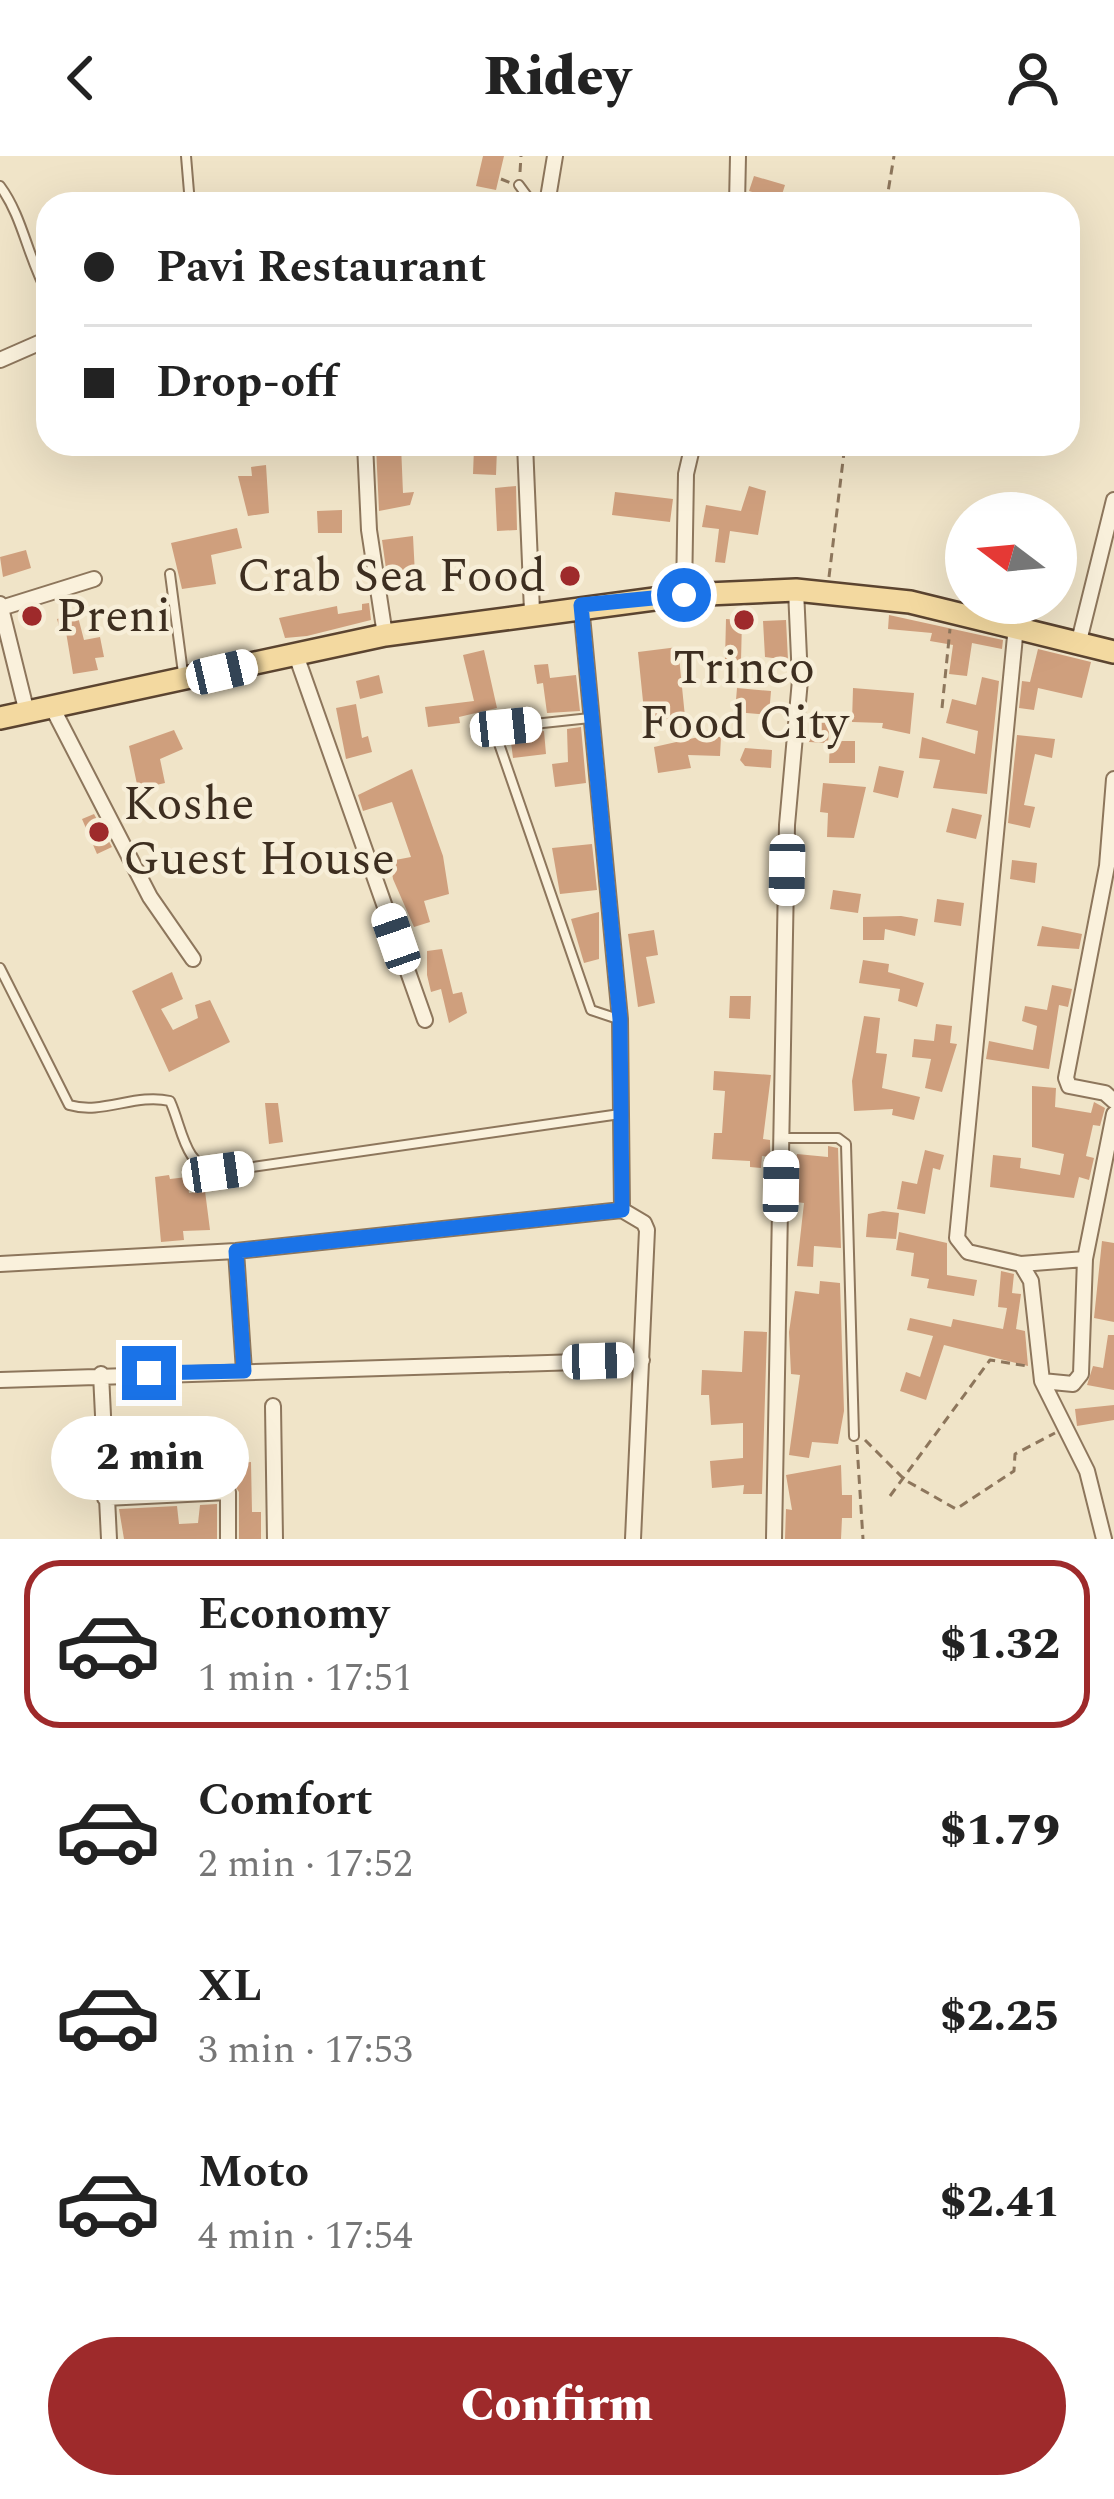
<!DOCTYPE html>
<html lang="en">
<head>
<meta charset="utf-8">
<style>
	body { margin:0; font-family:Spectral,serif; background:#f2f2f2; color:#222; height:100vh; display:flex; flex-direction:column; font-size:45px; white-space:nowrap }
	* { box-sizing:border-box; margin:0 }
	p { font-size:39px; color:#767676 }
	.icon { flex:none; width:66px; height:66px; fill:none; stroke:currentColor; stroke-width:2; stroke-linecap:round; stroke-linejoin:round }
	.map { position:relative; height:1383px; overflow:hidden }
	.panel { display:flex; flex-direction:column; background:#fff; flex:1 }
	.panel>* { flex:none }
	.hud { position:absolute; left:36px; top:36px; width:1044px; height:264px; border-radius:36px; box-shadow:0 12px 48px #0002; display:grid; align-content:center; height:264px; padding:0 48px; background:#fff }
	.needle { width:78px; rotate:286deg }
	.tools { position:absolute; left:945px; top:336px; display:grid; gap:24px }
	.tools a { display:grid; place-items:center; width:132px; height:132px; border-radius:50%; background:#fff; box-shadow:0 12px 48px #0002; font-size:60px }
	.end { position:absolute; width:54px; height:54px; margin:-27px; border:15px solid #1a73e8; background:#fff; box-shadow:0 0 0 6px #fff }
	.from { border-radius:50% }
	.bubble { position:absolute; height:84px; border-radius:42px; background:#fff; box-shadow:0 12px 48px #0002; font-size:39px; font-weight:800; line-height:84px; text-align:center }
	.car { position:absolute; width:36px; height:72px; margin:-36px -18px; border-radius:15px; box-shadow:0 0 9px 3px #0007; background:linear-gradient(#fff 24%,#345 0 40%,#fff 0 76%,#345 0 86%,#fff 0) }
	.hud b { display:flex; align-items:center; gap:42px; height:114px; font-size:45px }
	.hud b+b { border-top:3px solid #e0e0e0 }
	.hud i { width:30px; height:30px; background:#222 }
	ul { padding:21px 0 0; list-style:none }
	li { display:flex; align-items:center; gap:36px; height:168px; margin:0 24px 18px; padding:0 24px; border:6px solid transparent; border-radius:36px }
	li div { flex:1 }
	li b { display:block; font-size:45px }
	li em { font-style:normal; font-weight:800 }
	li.on { border-color:#9e2a2b }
	li>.icon { width:108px; height:108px; stroke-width:1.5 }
	.primary-button { display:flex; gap:24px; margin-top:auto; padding:24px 48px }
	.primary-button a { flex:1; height:138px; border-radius:72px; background:#9e2a2b; color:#fff; font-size:48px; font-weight:800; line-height:138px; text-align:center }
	header { display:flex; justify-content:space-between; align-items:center; height:156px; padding:0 48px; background:#fff; font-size:54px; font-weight:800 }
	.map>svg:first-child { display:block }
	.building { fill:#cf9f7d }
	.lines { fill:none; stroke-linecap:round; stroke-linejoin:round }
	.lane-casing { stroke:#8d765c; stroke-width:12 }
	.street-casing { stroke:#8d765c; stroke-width:18 }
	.primary-casing { stroke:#5b4430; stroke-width:26 }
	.path { stroke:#8d765c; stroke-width:3; stroke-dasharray:9 6; stroke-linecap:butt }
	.lane { stroke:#faf1dc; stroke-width:8 }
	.street { stroke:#faf1dc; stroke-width:14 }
	.primary { stroke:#f3d9a0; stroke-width:21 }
	.route { stroke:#1a73e8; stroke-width:15 }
	.poi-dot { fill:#9e2a2b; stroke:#f7eed8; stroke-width:4.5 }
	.labels { text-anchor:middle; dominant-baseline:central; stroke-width:9; stroke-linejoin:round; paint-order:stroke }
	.poi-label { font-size:48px; fill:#3d2e20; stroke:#f7eed8; text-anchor:start }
</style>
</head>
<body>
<header><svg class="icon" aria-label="back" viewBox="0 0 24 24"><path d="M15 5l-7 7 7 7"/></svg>Ridey<svg class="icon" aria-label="person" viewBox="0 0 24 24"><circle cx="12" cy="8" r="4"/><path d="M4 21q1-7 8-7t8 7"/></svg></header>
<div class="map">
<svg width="1114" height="1383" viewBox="0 0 1114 1383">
	<rect width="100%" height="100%" fill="#f0e4c8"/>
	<path class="building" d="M483,0H504L496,34L476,30Z
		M754,20L785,29L780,45L749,35Z
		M401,289L403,337L414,336L410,349L379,355L376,290Z
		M474,292L497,293L496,319L473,318Z
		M266,309L269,357L248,360L238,320H252L251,311Z
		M516,330L517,374L497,375L495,332Z
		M749,330L766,335L758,379L730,375L725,407L715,406L719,373L702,371L706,349L741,355Z
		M615,336L673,343L670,366L612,359Z
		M342,354V377H318L317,355Z
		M237,372L242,392L211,399L216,428L182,433L171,387Z
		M413,380L415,419L397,421L396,412L386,413L382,384Z
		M26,394L31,412L3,421L0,401Z
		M369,447L371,464L307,480L285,482L279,462L337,450L338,458L362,454V448Z
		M77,457L84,484L100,481L104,501L95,502L98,514L73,518L66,476L61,477L57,463Z
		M889,459L1003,484L1002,493L972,487L967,520L949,518L953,489L930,485L932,477L888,473Z
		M726,463L742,464L741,505L725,504Z
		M786,464L788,504L765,501L763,465Z
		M678,491L685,561L645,565L638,496Z
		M1038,493L1091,506L1082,542L1038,532L1034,554L1019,552L1022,525L1030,526Z
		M484,494L497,552L459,561L460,567L428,571L425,551L474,545L463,499Z
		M548,508L550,522L576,519L580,555L547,557L543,527L537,528L534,509Z
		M379,519L383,537L360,543L356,525Z
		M982,521L999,525L987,638L933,632L940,604L919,602L922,581L975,598L978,575L946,567L952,543L976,549Z
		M737,532L771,535L769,559L735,556Z
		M853,532L914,537L910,578L882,572L883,567L852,566Z
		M356,548L362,582L368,580L372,596L346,603L336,552Z
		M811,562L830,564L828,587L809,586Z
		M581,571L586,627L555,631L552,608L568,606L567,573Z
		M174,574L183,593L160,603L165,627L138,633L129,590Z
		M544,575L546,598L513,602L510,579Z
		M1017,579L1055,583L1052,602L1035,598L1024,649L1035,651L1030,672L1008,667Z
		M703,580L721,581L720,600L688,599L691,612L658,617L654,591Z
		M830,585H855V607H829Z
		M745,592L772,594L771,612L745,610L740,604Z
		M879,610L904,615L898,642L873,636Z
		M412,613L443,700L449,738L424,745L430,766L414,771L393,723L390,705L411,701L392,646L363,655L358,639Z
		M823,627L866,631L854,682L827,681L828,657L820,656Z
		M952,652L982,659L976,683L946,676Z
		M94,658L112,691L97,698L82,663Z
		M592,688L597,734L560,738L552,692Z
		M1012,704L1037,707L1035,727L1010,723Z
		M833,734L861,738L858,757L830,753Z
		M937,743L964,747L961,770L934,766Z
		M599,756V803L584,807L571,763Z
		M901,760L918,763L915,780L885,773L884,784H863V761Z
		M1042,770L1082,778L1079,793L1037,790Z
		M654,774L658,799L646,801L655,847L638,851L628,778Z
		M442,793L453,838L462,836L467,857L449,867L441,833L431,836L427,819V795Z
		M863,804L889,808L888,816L924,827L917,851L898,845L900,833L859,827Z
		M172,816L183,843L161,853L173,874L198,862L195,849L210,844L230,886L169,916L132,835Z
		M1052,829L1072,833L1068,851L1059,849L1049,913L986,903L989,885L1033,894L1037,870L1022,865L1025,850L1047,854Z
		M730,840H751L750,863L729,862Z
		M864,860L880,862L876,897L887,898L882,932L920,941L914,964L892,959L893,953L854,955L852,925Z
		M936,868L952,870L950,887L957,888L942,936L925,932L931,903L912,901L914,883L934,885Z
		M714,915L771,919L763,983L770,984V1001L762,1000L761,1012L750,1011V1005L712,1003L714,977H722L725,935L713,934Z
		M1032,930L1056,932L1055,951L1091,957L1094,946L1105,952L1100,970L1093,969L1086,1000L1094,1002L1089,1024L1079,1021L1074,1042L990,1031L993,999L1021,1002L1020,1012L1060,1019L1064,998L1032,991Z
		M265,947H278L283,986L269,988Z
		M828,990L838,992L841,1092L814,1090L813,1111L797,1110L804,1047L796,1046L797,998L828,1001Z
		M925,994L944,999L940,1014L933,1012L925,1058L897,1053L902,1025L917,1028Z
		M169,1019L170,1023L187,1021L189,1037L205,1035L210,1074L183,1075L184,1084L161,1086L155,1021Z
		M883,1055L899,1057L896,1083L866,1081L868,1058Z
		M899,1076L947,1087V1119L977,1124L974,1140L927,1132L929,1123L911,1120L914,1097L896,1094Z
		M1102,1085L1114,1087V1166L1094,1162Z
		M1001,1115L1014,1118L1012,1137L1021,1138L1016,1173L1025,1175L1028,1210L944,1189L926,1244L900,1235L906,1216L920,1221L933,1180L907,1174L910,1162L951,1171L953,1163L1003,1173L1007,1152L998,1151Z
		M820,1125L840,1127L844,1255L838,1288L812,1286L809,1302L789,1299L800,1219L791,1218L789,1176L795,1135L819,1138Z
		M744,1175L767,1176L762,1338H743L744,1329L712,1332L710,1305L743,1302V1267L711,1269L709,1239H701L702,1214L742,1216Z
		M1108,1179H1114V1234L1087,1229L1093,1210L1103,1212Z
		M1114,1249V1264L1077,1270L1075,1253Z
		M181,1306V1312L251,1306L252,1356H261V1383H239V1336L232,1326L118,1330L117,1307H139V1313Z
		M841,1309L842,1339H852V1362H842L841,1383H785L786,1353L792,1354L786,1319Z
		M217,1348V1383H124L119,1353L177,1350L179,1368L198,1367L200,1349Z"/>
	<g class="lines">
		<g class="lane-casing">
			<path id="lane" d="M186,0L190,48
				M519,29L533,48
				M0,30C23,61 28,103 48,138
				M170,418L183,517
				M590,562L506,571L497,582L591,854L618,863
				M0,812L69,949C103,959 135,937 170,945C183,974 184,1011 218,1016L620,958
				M782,982H838L846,988L854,1280"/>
		</g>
		<g class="street-casing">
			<path id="street" d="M547,48L555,0
				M737,48L738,0
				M0,204L48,183
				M365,288L369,374L385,479
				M525,288L532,455
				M684,439L686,318L693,288
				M0,448L27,557
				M581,449L620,863L622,1054L644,1067L647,1074L633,1383
				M1,452L94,423
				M1016,470L957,1082L968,1096L1021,1108L1085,1103
				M1079,485L1114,344
				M296,499L425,864
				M52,551L150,741L193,803
				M1114,623L1107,710L1066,922L1069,930L1105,937L1114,945
				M236,1095L244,1215
				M0,1108L236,1095L622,1054
				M1021,1108L1031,1125L1042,1225L1087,1315L1104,1383
				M101,1218L109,1383
				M0,1224L642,1204
				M1042,1225L1073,1228L1081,1218L1085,1103L1114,958
				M273,1250L275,1383
				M105,1342L228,1336V1383
				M774,1383L787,669L800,524L796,434"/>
		</g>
		<g class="primary-casing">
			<path id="primary" d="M0,562L385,479L684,439L796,434L910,446L1114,496"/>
		</g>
		<path class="path" d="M520,16L521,0
			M501,23L511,27
			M886,48L894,0
			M829,421L845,288
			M942,552L950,473
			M865,1284L905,1324L956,1353L1014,1315L1015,1298L1055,1277
			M857,1289L863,1383
			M890,1340L990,1204L1027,1210"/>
		<use href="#lane" class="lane"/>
		<use href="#street" class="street"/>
		<use href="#primary" class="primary"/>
	</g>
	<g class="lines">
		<path class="route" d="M149,1217L244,1215L236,1095L622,1054L620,863L581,449L684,439"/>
	</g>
	<g class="poi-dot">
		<circle cx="570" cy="420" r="12"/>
		<circle cx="32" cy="460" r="12"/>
		<circle cx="744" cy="464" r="12"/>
		<circle cx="99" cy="676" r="12"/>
	</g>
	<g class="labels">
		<g class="poi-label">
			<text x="546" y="420" text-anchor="end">Crab Sea Food</text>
			<text x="56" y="460">Preni</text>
			<text x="744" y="512" text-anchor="middle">Trinco<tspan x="744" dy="55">Food City</tspan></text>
			<text x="123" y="648">Koshe<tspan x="123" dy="55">Guest House</tspan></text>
		</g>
	</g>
</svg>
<div class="tools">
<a><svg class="needle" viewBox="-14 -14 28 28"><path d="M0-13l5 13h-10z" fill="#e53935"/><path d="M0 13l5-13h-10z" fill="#767676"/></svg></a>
</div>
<i class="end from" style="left:684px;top:439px"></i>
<i class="end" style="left:149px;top:1217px"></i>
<div class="bubble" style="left:51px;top:1260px;width:198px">2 min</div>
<i class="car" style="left:222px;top:516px;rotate:77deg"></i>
<i class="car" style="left:506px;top:571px;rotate:84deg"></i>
<i class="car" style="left:787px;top:714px;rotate:181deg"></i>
<i class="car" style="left:396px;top:783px;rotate:341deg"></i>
<i class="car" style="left:218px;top:1016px;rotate:82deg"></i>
<i class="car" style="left:781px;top:1030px;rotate:1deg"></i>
<i class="car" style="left:598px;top:1205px;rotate:88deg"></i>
<div class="hud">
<b><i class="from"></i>Pavi Restaurant</b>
<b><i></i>Drop-off</b>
</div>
</div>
<section class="panel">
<ul>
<li class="on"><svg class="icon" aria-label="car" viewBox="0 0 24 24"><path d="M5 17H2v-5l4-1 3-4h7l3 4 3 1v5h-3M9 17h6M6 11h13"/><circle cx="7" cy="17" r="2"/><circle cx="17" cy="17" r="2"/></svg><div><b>Economy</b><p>1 min · 17:51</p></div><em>$1.32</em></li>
<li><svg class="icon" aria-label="car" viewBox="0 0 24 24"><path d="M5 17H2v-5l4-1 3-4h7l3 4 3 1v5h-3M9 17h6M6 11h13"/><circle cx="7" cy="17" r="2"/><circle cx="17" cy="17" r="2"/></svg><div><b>Comfort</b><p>2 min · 17:52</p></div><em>$1.79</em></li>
<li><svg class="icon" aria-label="car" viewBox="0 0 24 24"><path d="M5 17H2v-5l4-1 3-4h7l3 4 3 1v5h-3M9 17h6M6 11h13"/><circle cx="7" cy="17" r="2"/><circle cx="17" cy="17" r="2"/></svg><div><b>XL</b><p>3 min · 17:53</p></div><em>$2.25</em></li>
<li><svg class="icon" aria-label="car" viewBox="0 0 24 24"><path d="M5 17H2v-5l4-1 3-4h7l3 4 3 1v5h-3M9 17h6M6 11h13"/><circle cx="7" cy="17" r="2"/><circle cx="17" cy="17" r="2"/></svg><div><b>Moto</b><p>4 min · 17:54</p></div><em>$2.41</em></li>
</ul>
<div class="primary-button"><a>Confirm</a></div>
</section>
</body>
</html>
